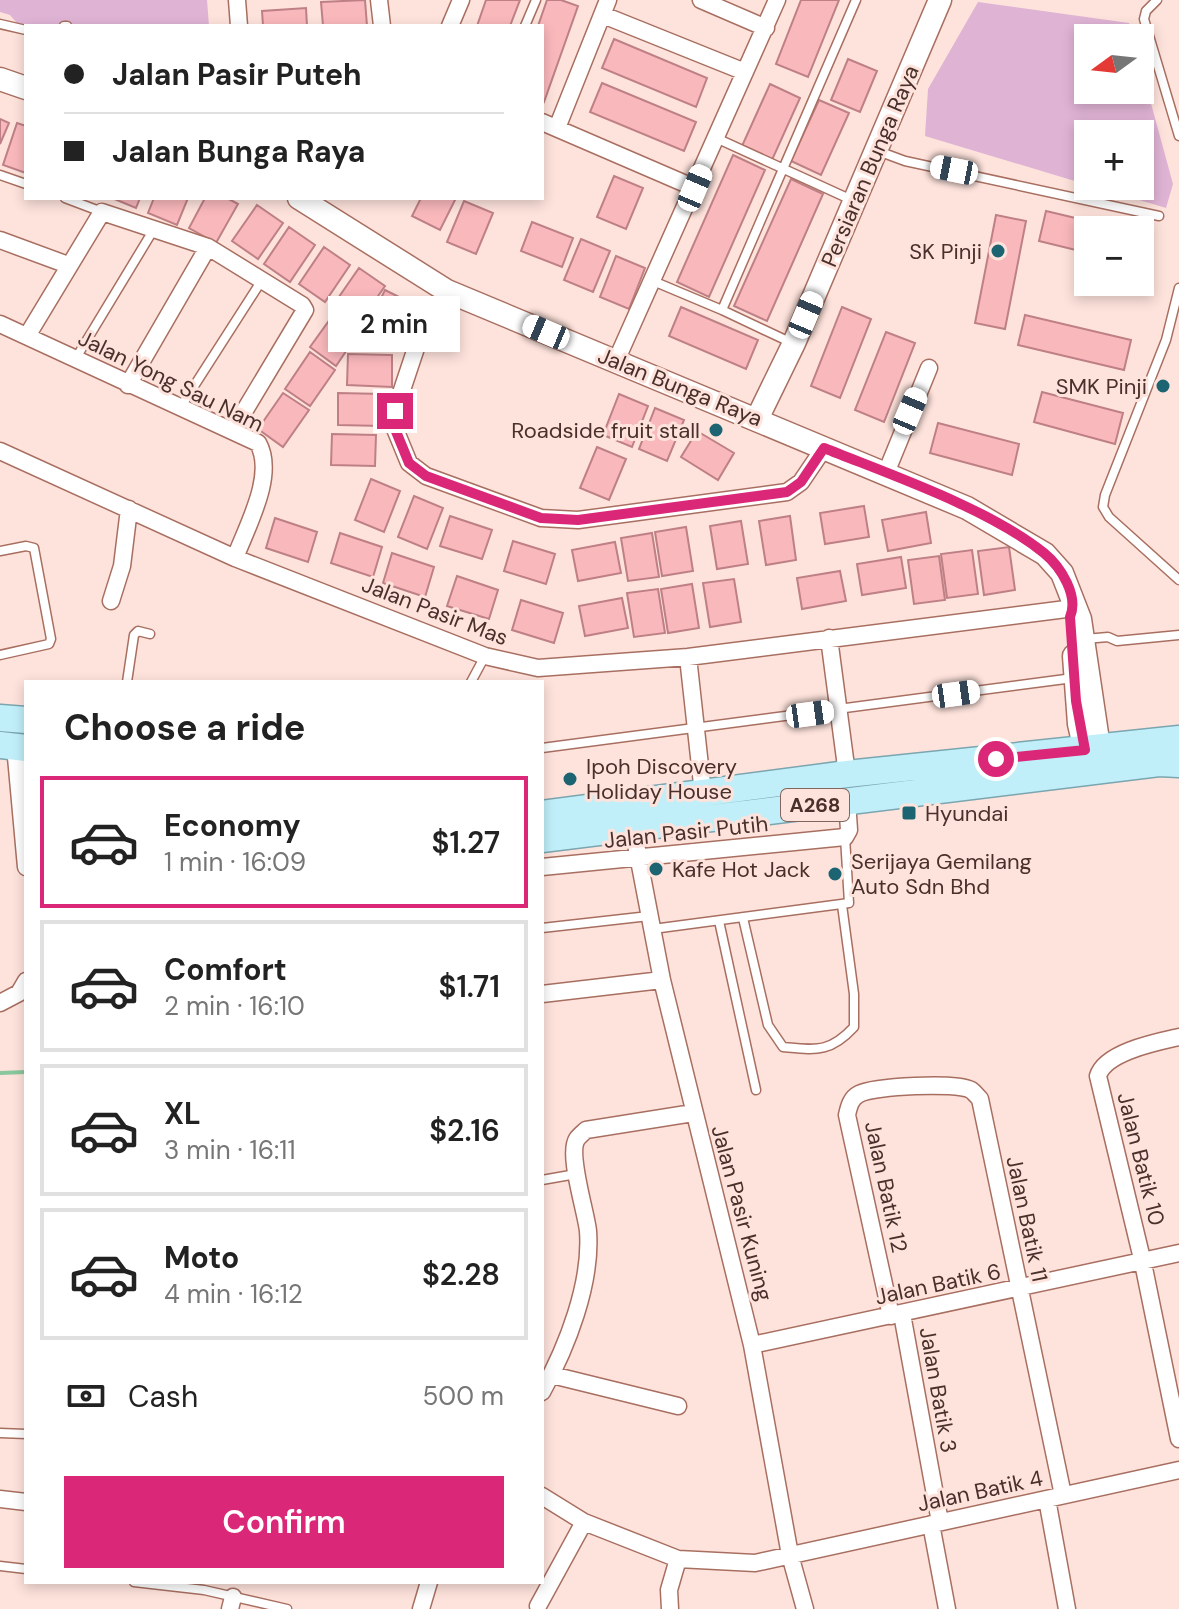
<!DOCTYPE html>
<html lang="en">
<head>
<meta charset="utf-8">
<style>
	body { margin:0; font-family:"DM Sans",sans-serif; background:#f6f6f6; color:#222; height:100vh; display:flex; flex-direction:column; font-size:30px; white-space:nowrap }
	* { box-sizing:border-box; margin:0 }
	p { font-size:26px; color:#767676 }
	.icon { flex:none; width:44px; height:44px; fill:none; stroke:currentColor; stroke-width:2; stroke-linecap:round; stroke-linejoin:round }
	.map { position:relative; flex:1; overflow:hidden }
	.sheet { position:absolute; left:24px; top:680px; width:520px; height:904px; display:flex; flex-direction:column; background:#fff; border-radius:0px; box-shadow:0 4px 12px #0003 }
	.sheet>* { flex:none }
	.guide { position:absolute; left:24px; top:24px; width:520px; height:176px; border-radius:0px; box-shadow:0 4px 12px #0003; display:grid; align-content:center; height:176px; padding:0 40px; background:#fff }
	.needle { width:52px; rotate:255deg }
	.tools { position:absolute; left:1074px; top:24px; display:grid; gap:16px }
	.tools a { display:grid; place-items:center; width:80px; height:80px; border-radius:0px; background:#fff; box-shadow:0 4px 12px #0003; font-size:40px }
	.end { position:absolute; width:36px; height:36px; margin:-18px; border:10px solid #db2777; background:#fff; box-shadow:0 0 0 4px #fff }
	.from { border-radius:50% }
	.bubble { position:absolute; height:56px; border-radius:0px; background:#fff; box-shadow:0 4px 12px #0003; font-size:26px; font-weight:600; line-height:56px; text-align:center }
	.car { position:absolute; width:24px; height:48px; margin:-24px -12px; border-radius:10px; box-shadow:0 0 6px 2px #0007; background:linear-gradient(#fff 24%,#345 0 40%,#fff 0 76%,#345 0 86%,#fff 0) }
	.guide b { display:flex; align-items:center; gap:28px; height:76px; font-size:30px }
	.guide b+b { border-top:2px solid #e0e0e0 }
	.guide i { width:20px; height:20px; background:#222 }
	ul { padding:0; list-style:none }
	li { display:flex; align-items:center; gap:24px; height:132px; margin:0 16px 12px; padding:0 24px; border:4px solid #e0e0e0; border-radius:0px }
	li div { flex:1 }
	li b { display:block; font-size:30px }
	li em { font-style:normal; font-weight:600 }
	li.on { border-color:#db2777 }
	li>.icon { width:72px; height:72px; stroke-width:1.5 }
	h2 { padding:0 40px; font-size:36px; line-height:96px }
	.pay { display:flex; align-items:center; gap:20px; height:88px; padding:0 40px; font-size:30px }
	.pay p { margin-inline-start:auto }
	.button { display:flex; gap:16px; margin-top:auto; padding:16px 40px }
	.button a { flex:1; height:92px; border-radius:0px; background:#db2777; color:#fff; font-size:32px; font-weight:600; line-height:92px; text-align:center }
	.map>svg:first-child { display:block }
	.green { fill:#dfb3d4 }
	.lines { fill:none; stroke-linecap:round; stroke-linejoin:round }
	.stream { stroke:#89c79d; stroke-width:4 }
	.building { fill:#f9b8bc; stroke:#be8085; stroke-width:2 }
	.lane-casing { stroke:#a86f61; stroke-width:11 }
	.street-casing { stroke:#a86f61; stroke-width:19 }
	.secondary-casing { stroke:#a86f61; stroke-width:25 }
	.primary-casing { stroke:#7ba5af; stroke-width:29 }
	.lane { stroke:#fff; stroke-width:8 }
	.street { stroke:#fff; stroke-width:16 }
	.secondary { stroke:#fff; stroke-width:22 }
	.primary { stroke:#c0effa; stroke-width:26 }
	.route { stroke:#db2777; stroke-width:10 }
	.poi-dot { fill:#1c6472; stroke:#fee3dc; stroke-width:3 }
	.labels { text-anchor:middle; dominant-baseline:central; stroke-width:6; stroke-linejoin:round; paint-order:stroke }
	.shield { fill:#fee3dc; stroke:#7f665f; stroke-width:2 }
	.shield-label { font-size:20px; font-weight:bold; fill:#49302a }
	.street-label { font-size:22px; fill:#49302a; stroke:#fee3dc }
	.poi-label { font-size:22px; fill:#49302a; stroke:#fee3dc; text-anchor:start }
</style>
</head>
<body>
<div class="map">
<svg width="1179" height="1609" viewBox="0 0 1179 1609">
	<rect width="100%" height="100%" fill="#fee3dc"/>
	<path class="green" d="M0,0H207L209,26H26V34L10,15L0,12Z
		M978,2L1129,23L1133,38H1088V90H1140V63L1173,184L1166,208L1093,186H1140V134H1088V185L925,136L928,89Z"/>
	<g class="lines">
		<path class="stream" d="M0,1073L26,1072"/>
	</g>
	<path class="building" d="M365,0L367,26H323L321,2Z
		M486,0H520L510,26H477Z
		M547,0H561L578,6L544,102L542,101V26H538Z
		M801,0H839L808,77L776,64Z
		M306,8L307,26H263L262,11Z
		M614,39L707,78L696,107L602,68Z
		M848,59L877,71L860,112L831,100Z
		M602,83L696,122L684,151L590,112Z
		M770,84L800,98L772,160L742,146Z
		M819,100L849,113L821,175L791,161Z
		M0,119L9,123L0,144Z
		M17,123L26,126V173L3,165Z
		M733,155L765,170L709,297L677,282Z
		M614,176L643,188L626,229L597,217Z
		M791,179L823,194L767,321L734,306Z
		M112,198H140L136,208Z
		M154,198H188L177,225L148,213Z
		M205,198H227L238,204L216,243L189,228Z
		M421,198H456L440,230L412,216Z
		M464,201L493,213L476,254L447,242Z
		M257,205L283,223L258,259L232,241Z
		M1046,211L1126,230H1088V253L1039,241Z
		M996,215L1026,221L1005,329L975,323Z
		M532,222L573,238L562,267L521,251Z
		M289,227L315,245L290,282L264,264Z
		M1140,233L1153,236L1146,266L1140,265Z
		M581,239L610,251L593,292L564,280Z
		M324,247L350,265L325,302L299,284Z
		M616,256L645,268L629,309L600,297Z
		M359,268L385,286L360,322L334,304Z
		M385,290L413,304L393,344L365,330Z
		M681,307L758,340L746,369L669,336Z
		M842,307L871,319L840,398L811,386Z
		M336,311L361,329L336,366L310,347Z
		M1025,315L1131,340L1124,370L1018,345Z
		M886,332L915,343L884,422L855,410Z
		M310,352L335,370L310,406L285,389Z
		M348,354L392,355V387L347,385Z
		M1042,392L1123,413L1115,444L1034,422Z
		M283,393L309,410L283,447L258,429Z
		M338,393L383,394L382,426L338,425Z
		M619,394L648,406L632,447L603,435Z
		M655,408L684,420L667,461L639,449Z
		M938,423L1019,444L1012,475L930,453Z
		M697,431L734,453L718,480L681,457Z
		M332,434L376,435L375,466L331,465Z
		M597,447L626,459L609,500L580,488Z
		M371,479L400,491L384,532L355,520Z
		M414,496L443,508L427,549L398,537Z
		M864,506L869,537L825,544L820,513Z
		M926,512L931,543L888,551L882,520Z
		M450,516L492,530L482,559L440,546Z
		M790,516L796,560L766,565L759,521Z
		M275,518L317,532L308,562L266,548Z
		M741,521L748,564L717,569L710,526Z
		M686,527L693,571L662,576L655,532Z
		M340,533L382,547L373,577L331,563Z
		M652,533L659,577L628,581L621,538Z
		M513,541L555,554L546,584L504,571Z
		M615,542L621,573L578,581L572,550Z
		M1009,547L1015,590L984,595L978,551Z
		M972,550L978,594L947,598L941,554Z
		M392,553L434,567L425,597L383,583Z
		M939,556L945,600L914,604L908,560Z
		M901,557L906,588L862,595L857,564Z
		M840,571L846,601L802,609L797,578Z
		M457,576L498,590L489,619L447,606Z
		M734,579L741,622L710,627L703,583Z
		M692,584L699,628L668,633L661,589Z
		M658,589L665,633L634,637L627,593Z
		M622,598L628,628L585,636L579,606Z
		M521,600L563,613L554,643L512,630Z"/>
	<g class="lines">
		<g class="lane-casing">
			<path id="lane" d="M1157,0L1146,11L1144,19L1179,136
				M0,24L26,30
				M64,26H67
				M525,26L536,0
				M716,138L854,201
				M878,151L905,161L1159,216
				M0,175L26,184
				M65,198L102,212
				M653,281L722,310
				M1179,288L1166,340L1105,495L1103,507L1109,517L1179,580
				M792,343L722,310L856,0
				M76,358L154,229
				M180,408L262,280
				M0,551L26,546L34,548L51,639L49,644L0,655
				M1085,639L1108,637L1117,641L1179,635
				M127,682L134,635L138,631L150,634
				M471,682L485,656
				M542,748L1073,678
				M743,918L768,1025L783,1047C816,1050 830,1053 854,1027V994L842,905
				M719,921L756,1090
				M542,928L649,916
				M653,929L849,903L845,837
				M542,1180L576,1174
				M0,1433L26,1434
				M0,1566L26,1569
				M134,1582L204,1590L287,1609"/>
		</g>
		<g class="street-casing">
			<path id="street" d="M237,0L239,26
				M379,0L382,26
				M701,0L766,28
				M603,15L745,72
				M450,26L461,0
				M542,122L695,188
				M557,128L608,0
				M0,240L68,265
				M447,291L418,342L395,411V429L409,463L426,476L541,518L578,520L787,492L801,482L824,448
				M0,324L258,443C276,475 247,526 235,558
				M27,336L102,212L208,247
				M616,361L777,0
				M128,385L208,247L302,305L305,310L233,430
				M0,451L235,558L485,656L538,668L688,657L1074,608
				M886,473L929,368
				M111,601L122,566L129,509
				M829,638L847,774
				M688,657L703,793
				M15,746L26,867
				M633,829L662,980L752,1345L790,1555L805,1609
				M542,867L845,837L849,830L847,801
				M542,994L662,980
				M0,1003L19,993L26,981
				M1179,1037C1157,1042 1105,1052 1098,1076L1143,1263L1179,1439
				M902,1314L940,1522
				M891,1316L847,1115C849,1106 851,1098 859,1094C875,1086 955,1082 971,1090C974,1092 978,1097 980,1099L1063,1495
				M752,1345L1179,1253
				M552,1375L678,1406
				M542,1392C567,1347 592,1283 588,1231C586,1211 567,1154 577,1139C579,1136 584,1132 586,1130L693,1113
				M542,1496L584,1522L678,1559L755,1563L1179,1470
				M0,1499L26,1502
				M1047,1499L1067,1609
				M931,1524L947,1609
				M538,1606L584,1522
				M230,1609L233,1597
				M421,1609L429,1582
				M670,1609L669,1590L678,1559"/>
		</g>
		<g class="secondary-casing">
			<path id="secondary" d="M0,79L26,88
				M299,198L447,291L967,508L1045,554L1062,573L1080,619L1099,747
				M757,419L794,343L940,0
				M1074,656L1079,724L1085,750"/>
		</g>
		<g class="primary-casing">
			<path id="primary" d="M0,718L26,720
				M0,745L26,748
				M542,814L847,774L1179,739
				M542,839L1159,763L1179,764"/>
		</g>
		<use href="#lane" class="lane"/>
		<use href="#street" class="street"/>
		<use href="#secondary" class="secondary"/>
		<use href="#primary" class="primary"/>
	</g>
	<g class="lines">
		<path class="route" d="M395,411V429L409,463L426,476L541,518L578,520L787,492L801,482L824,448C891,475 988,508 1044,553C1061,567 1079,596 1070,617L1076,701L1085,750L996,759"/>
	</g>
	<g class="poi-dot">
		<circle cx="998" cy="251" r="8"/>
		<circle cx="1163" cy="386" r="8"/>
		<circle cx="716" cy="430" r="8"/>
		<circle cx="570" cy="779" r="8"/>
		<rect x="901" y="805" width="16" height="16" rx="4"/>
		<circle cx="656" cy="869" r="8"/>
		<circle cx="835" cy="874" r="8"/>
	</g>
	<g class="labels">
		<rect class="shield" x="781" y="789" width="68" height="32" rx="6"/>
		<g class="shield-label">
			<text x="815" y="805">A268</text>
		</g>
		<g class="street-label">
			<text transform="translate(870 166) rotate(-67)">Persiaran Bunga Raya</text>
			<text transform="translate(171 381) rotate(26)">Jalan Yong Sau Nam</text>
			<text transform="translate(680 387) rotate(22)">Jalan Bunga Raya</text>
			<text transform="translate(435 611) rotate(21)">Jalan Pasir Mas</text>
			<text transform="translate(686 832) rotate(-6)">Jalan Pasir Putih</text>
			<text transform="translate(1141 1159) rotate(76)">Jalan Batik 10</text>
			<text transform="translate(886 1187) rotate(78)">Jalan Batik 12</text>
			<text transform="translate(742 1213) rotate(75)">Jalan Pasir Kuning</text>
			<text transform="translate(1027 1219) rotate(78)">Jalan Batik 11</text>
			<text transform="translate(938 1284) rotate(-12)">Jalan Batik 6</text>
			<text transform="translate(938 1390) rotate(80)">Jalan Batik 3</text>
			<text transform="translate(980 1491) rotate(-12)">Jalan Batik 4</text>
		</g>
		<g class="poi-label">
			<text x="982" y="251" text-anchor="end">SK Pinji</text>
			<text x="1147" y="386" text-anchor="end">SMK Pinji</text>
			<text x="700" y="430" text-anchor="end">Roadside fruit stall</text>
			<text x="586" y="766">Ipoh Discovery<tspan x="586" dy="25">Holiday House</tspan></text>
			<text x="925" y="813">Hyundai</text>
			<text x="851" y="861">Serijaya Gemilang<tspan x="851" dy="25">Auto Sdn Bhd</tspan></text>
			<text x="672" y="869">Kafe Hot Jack</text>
		</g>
	</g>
</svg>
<div class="tools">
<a><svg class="needle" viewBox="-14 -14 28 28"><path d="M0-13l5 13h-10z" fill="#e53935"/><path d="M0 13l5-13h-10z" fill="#767676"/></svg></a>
<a>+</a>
<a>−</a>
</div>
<i class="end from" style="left:996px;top:759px"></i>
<i class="end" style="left:395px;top:411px"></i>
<div class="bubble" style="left:328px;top:296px;width:132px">2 min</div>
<i class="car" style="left:954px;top:170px;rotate:281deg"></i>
<i class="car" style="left:695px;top:188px;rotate:23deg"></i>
<i class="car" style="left:806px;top:315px;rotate:23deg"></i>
<i class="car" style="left:546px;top:332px;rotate:293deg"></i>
<i class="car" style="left:910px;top:411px;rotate:23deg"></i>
<i class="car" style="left:956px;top:694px;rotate:82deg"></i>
<i class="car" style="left:810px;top:714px;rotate:82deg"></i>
<div class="guide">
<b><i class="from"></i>Jalan Pasir Puteh</b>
<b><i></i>Jalan Bunga Raya</b>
</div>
<section class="sheet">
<h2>Choose a ride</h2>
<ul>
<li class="on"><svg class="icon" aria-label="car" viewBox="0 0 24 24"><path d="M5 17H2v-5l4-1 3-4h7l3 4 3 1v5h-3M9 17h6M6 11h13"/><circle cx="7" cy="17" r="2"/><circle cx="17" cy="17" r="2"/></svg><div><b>Economy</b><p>1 min · 16:09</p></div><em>$1.27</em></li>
<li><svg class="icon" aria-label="car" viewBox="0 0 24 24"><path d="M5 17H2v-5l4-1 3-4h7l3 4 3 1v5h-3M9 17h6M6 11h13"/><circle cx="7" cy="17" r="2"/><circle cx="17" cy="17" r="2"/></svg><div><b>Comfort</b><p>2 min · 16:10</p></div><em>$1.71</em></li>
<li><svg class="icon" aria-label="car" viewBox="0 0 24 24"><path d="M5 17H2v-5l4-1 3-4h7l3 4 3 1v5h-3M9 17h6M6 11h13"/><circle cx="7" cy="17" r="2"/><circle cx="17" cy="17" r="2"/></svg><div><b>XL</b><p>3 min · 16:11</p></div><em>$2.16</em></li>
<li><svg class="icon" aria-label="car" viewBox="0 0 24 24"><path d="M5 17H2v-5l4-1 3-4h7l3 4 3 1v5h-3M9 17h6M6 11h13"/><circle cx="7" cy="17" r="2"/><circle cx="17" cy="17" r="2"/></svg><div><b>Moto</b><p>4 min · 16:12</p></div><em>$2.28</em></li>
</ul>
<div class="pay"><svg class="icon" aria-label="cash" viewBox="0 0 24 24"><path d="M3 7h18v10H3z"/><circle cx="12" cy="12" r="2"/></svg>Cash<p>500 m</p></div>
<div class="button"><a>Confirm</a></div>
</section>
</div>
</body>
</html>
